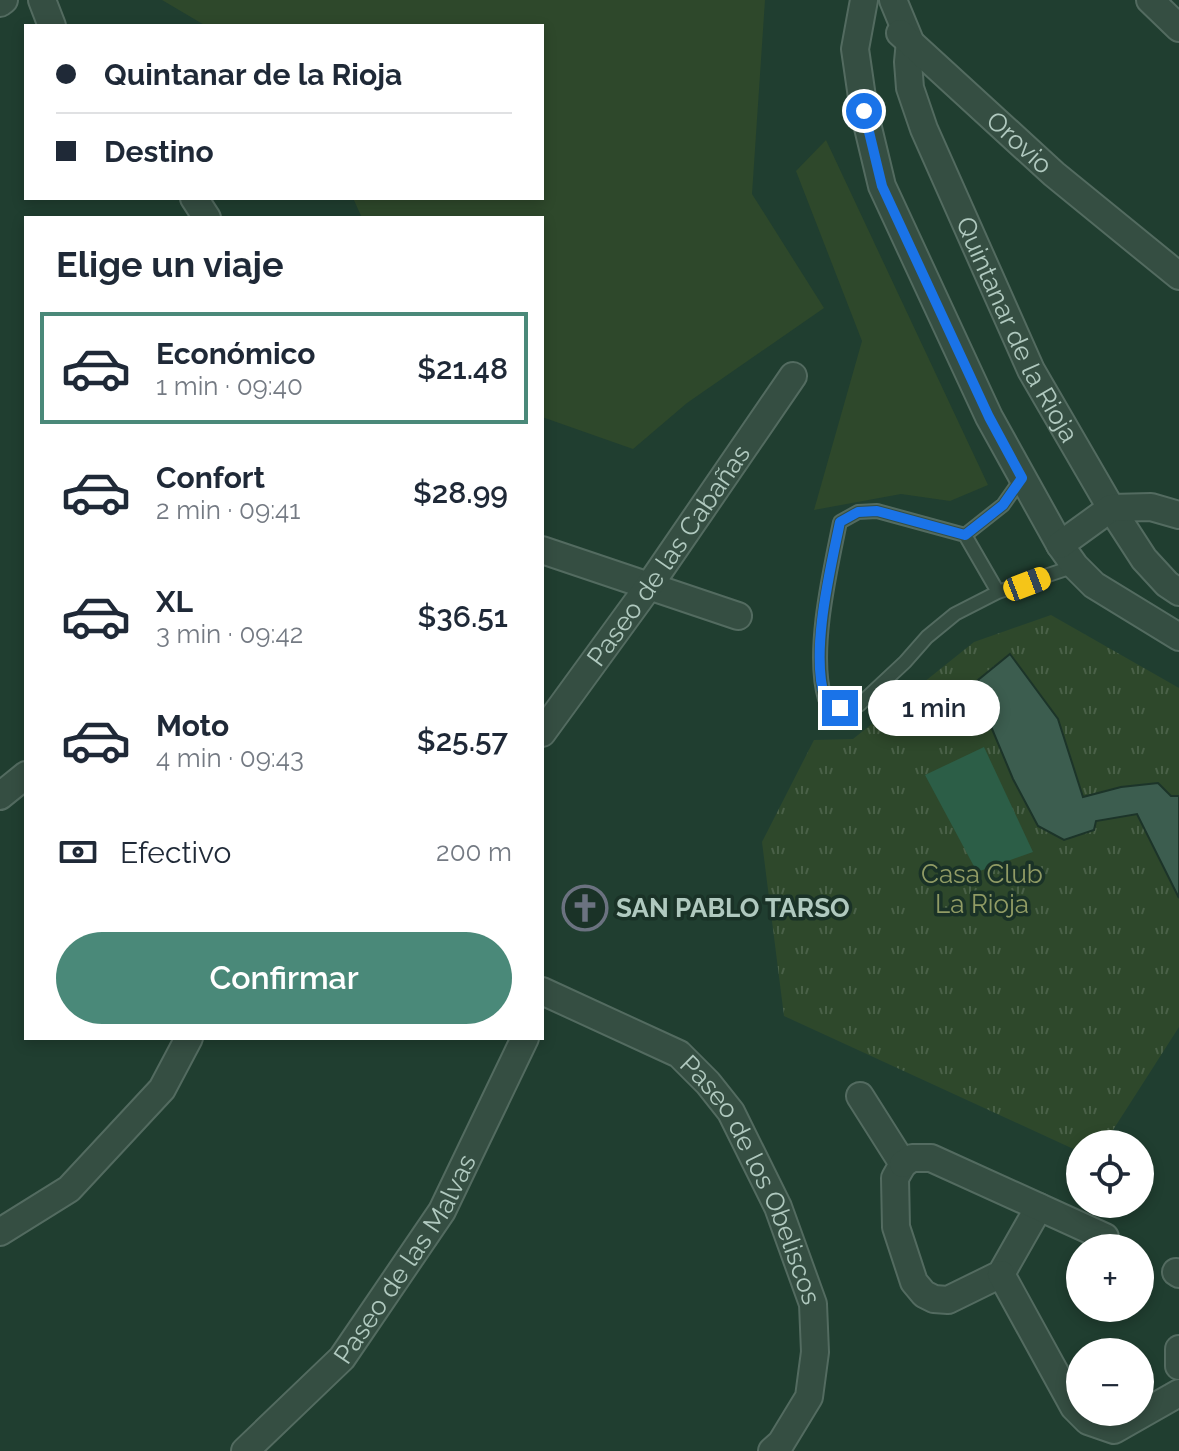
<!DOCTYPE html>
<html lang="es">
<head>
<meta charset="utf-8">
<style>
	body { margin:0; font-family:Raleway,sans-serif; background:#f6f6f7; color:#1f2937; height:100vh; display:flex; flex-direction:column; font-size:30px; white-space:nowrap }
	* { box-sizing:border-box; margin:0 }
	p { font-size:26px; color:#747a83 }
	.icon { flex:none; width:44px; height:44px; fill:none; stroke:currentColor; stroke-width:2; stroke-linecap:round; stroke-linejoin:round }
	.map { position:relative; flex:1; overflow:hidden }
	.side { position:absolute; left:24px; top:216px; width:520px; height:824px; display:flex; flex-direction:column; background:#fff; border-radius:0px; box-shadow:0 4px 12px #0003 }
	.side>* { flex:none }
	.hud { position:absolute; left:24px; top:24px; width:520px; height:176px; border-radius:0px; box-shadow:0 4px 12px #0003; display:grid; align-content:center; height:176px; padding:0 32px; background:#fff }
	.fabs { position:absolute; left:1066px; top:1130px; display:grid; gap:16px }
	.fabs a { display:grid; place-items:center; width:88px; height:88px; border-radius:50%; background:#fff; box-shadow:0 4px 12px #0003; font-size:40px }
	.end { position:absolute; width:36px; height:36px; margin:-18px; border:10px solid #1a73e8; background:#fff; box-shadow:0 0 0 4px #fff }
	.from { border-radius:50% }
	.bubble { position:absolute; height:56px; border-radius:28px; background:#fff; box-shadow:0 4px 12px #0003; font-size:26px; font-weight:600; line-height:56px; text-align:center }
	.car { position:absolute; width:24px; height:48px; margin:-24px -12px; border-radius:10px; box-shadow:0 0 6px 2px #0007; background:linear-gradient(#f5c518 24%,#345 0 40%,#f5c518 0 76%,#345 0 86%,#f5c518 0) }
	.hud b { display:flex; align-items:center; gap:28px; height:76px; font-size:30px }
	.hud b+b { border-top:2px solid #e0e1e3 }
	.hud i { width:20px; height:20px; background:#1f2937 }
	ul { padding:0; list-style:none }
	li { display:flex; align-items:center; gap:24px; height:112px; margin:0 16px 12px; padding:0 16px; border:4px solid transparent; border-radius:0px }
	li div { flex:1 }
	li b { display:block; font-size:30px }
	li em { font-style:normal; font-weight:600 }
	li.selected { border-color:#4a8979 }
	li>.icon { width:72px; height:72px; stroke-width:1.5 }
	h2 { padding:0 32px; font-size:36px; line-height:96px }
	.pay { display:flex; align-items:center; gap:20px; height:88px; padding:0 32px; font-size:30px }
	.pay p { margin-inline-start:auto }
	.cta { display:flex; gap:16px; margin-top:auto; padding:16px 32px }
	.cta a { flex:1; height:92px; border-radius:48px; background:#4a8979; color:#fff; font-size:32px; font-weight:600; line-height:92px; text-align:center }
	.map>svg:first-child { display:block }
	.green { fill:#2e482b }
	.park { fill:url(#park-tufts) }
	.water { fill:#2c5e47 }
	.building { fill:#3c5d4f; stroke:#1c3429; stroke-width:2 }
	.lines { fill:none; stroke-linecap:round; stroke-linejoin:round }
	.lane-casing { stroke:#536b60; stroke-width:16 }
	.street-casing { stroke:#536b60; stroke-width:30 }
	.lane { stroke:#354e42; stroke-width:12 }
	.street { stroke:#354e42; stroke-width:26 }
	.route { stroke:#1a73e8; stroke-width:10 }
	.labels { text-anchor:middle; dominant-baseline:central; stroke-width:7; stroke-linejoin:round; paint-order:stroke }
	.street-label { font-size:26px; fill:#b0c9bf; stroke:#1a3227 }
	.park-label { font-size:26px; fill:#919c65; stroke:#1a3227 }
	.poi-label { font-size:26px; font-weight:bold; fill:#b0c9bf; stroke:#1a3227; text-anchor:start }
</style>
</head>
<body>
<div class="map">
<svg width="1179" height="1451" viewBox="0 0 1179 1451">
	<defs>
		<pattern id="park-tufts" width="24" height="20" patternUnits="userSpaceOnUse" patternTransform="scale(2)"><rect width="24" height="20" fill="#2e482b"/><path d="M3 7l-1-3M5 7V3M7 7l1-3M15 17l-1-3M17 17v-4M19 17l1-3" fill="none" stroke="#4a6148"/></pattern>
	</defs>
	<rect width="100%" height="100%" fill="#203e30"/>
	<path class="green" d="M162,0H765L752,194L824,308L687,403L633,449L542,417V218H362L353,198H542V26H206Z
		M826,140L988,485L950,501L901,494L814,510L862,341L796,171Z"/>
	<path class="park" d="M1051,615L1179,688V1027L1104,1144H1080V1152L784,1016L762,842L814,740L853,739L974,642Z"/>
	<path class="water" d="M984,747L1033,852L977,872L925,775Z"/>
	<path class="building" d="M1010,654L1058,719L1083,797L1121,787L1158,783L1171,796H1179V898L1137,814L1096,821L1094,830L1064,840L1038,826L1013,779L990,724L967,689Z"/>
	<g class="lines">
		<g class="lane-casing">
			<path id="lane" d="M1022,478L1003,505L965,535L877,511L858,512L840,522C830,571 811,652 825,699L840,708L859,705L905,662L927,637L955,614L998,592L1075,566
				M965,535L998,592"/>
		</g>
		<g class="street-casing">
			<g id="street">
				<path d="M42,0L52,26"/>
				<path d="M864,0L855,49L864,111L882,186L989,417L1060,545L1075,566L1094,585L1179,637"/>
				<path id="s1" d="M893,0L910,41L908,62L910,88L924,129L1031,370L1111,508L1144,559L1167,584L1179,592"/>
				<path d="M1150,0L1179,28"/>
				<path d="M0,3L4,0"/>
				<path id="s2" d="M900,33L1054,174L1179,276"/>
				<path d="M194,198L207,218"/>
				<path d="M1060,545L1111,508L1151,507L1179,515"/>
				<path d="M542,550L738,616"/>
				<path id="s3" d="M542,733L649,586L793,376"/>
				<path d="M0,796L26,775"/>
				<path id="s4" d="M542,991L679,1054L708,1083L731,1112L778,1207L813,1304L815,1352L809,1397L781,1443L772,1451"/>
				<path d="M860,1096L903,1164L895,1178L896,1227L914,1282L924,1294L934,1299L948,1300L1001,1274L1039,1207"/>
				<path d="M903,1164L912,1158H931L1105,1237"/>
				<path d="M0,1232L69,1189L162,1089L189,1038"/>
				<path d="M1176,1272L1179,1274"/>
				<path d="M1001,1274L1074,1407L1088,1421L1114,1430L1179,1393"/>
				<path d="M1179,1349V1366"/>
				<path id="s5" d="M245,1451L342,1358L442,1211L525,1038"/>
			</g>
		</g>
		<use href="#lane" class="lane"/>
		<use href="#street" class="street"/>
	</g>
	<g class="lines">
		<path class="route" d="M840,708L825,699C810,652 830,571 840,522L858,512L877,511L965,535L1003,505L1022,478L989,417L882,186L864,111"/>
	</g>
	<defs>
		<g id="church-ring" transform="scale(2.3)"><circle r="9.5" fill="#1a3227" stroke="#6b7280" stroke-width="1.5"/><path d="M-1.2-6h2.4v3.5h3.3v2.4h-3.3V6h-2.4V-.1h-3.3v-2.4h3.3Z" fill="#6b7280"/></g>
	</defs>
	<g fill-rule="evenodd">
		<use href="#church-ring" x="585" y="908"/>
	</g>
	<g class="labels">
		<g class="street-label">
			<text stroke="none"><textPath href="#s2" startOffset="162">Orovio</textPath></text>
			<text stroke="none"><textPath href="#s1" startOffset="356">Quintanar de la Rioja</textPath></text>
			<text stroke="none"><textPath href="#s3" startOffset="218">Paseo de las Cabañas</textPath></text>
			<text stroke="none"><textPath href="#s4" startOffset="298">Paseo de los Obeliscos</textPath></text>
			<text stroke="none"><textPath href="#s5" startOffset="252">Paseo de las Malvas</textPath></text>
		</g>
		<g class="park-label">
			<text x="982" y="874">Casa Club<tspan x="982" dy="30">La Rioja</tspan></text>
		</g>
		<g class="poi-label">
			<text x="616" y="908">SAN PABLO TARSO</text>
		</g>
	</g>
</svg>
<div class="fabs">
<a><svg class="icon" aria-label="locate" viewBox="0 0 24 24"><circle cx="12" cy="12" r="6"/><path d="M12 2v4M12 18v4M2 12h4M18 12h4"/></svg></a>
<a>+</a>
<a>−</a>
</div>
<i class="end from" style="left:864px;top:111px"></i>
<i class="end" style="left:840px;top:708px"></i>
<div class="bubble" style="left:868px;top:680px;width:132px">1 min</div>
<i class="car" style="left:1027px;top:584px;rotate:69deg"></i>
<div class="hud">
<b><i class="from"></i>Quintanar de la Rioja</b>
<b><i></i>Destino</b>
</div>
<section class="side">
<h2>Elige un viaje</h2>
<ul>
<li class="selected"><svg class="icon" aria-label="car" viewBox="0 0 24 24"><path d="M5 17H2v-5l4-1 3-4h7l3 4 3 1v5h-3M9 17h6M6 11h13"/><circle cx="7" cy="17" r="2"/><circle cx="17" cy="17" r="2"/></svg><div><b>Económico</b><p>1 min · 09:40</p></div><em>$21.48</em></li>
<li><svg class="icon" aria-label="car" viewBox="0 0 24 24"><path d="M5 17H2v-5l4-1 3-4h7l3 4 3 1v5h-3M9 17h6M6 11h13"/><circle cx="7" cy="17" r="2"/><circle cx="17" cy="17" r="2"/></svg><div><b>Confort</b><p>2 min · 09:41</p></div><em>$28.99</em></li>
<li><svg class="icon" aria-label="car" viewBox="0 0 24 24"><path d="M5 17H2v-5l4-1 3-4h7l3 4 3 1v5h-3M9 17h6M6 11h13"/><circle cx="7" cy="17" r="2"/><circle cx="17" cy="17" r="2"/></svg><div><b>XL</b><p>3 min · 09:42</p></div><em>$36.51</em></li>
<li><svg class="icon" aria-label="car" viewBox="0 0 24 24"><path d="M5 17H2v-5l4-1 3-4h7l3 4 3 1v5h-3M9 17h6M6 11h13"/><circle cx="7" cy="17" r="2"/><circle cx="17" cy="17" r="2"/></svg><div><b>Moto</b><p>4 min · 09:43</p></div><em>$25.57</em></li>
</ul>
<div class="pay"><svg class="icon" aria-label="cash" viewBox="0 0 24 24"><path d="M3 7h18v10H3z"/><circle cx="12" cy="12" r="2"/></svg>Efectivo<p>200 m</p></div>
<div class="cta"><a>Confirmar</a></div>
</section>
</div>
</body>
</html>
